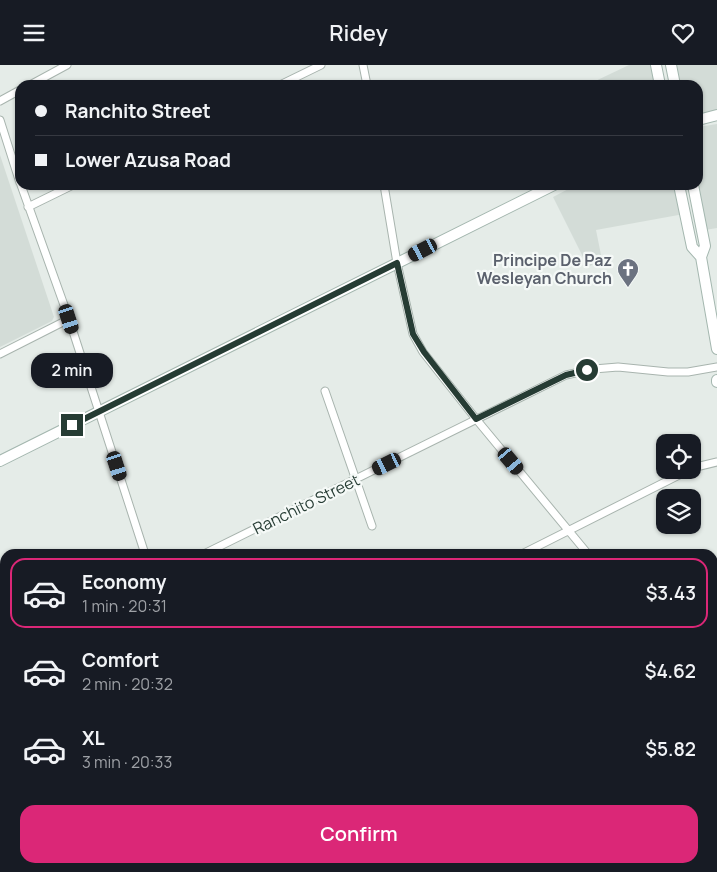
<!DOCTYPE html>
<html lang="en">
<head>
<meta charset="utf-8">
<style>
	body { margin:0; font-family:Manrope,sans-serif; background:#20242c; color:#f1f3f6; height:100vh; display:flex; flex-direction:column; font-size:19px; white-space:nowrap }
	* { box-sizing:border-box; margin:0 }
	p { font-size:16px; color:#9ea1a6 }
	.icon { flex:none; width:28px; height:28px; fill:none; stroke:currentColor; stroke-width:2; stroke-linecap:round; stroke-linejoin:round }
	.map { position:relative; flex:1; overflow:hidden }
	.sheet { position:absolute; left:0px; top:484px; width:718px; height:324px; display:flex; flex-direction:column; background:#171b24; border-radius:15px 15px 0 0; box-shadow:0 1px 4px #0004 }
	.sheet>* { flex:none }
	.top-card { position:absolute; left:15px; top:15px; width:688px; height:110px; border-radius:15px; box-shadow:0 1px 4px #0004; display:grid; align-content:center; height:110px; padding:0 20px; background:#171b24 }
	.fabs { position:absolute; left:656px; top:369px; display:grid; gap:10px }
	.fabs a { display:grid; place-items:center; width:45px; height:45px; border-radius:10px; background:#171b24; box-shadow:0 1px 4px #0004; font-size:25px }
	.end { position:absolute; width:22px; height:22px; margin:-11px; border:6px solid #263c34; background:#fff; box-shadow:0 0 0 2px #fff }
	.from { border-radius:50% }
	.bubble { position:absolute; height:35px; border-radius:15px; background:#171b24; box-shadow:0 1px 4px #0004; font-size:16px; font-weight:600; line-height:35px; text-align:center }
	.car { position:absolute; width:15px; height:30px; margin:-15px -8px; border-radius:6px; box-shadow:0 0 4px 1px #0007; background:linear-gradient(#222 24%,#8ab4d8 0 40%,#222 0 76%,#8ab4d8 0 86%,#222 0) }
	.top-card b { display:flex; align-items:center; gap:18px; height:48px; font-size:19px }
	.top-card b+b { border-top:1px solid #363941 }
	.top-card i { width:12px; height:12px; background:#f1f3f6 }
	ul { padding:9px 0 0; list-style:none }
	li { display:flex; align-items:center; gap:15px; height:70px; margin:0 10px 8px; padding:0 10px; border:2px solid transparent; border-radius:15px }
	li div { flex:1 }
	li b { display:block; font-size:19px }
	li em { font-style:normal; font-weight:600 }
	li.selected { border-color:#db2777 }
	li>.icon { width:45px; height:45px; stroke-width:1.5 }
	.primary-button { display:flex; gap:10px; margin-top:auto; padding:10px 20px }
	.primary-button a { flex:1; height:58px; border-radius:15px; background:#db2777; color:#fff; font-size:20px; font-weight:600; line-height:58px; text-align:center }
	header { display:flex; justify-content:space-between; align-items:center; height:65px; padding:0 20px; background:#171b24; font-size:22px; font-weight:600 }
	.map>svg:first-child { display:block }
	.built { fill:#d3dcd7 }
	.green { fill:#c0dbc5 }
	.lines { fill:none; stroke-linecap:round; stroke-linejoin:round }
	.minor-casing { stroke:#a8b4ae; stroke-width:9 }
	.secondary-casing { stroke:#a4b7af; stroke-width:12 }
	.minor { stroke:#fff; stroke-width:7 }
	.secondary { stroke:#fff; stroke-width:10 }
	.route { stroke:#263c34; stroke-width:6 }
	.labels { text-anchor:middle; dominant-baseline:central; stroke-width:4.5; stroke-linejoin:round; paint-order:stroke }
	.worship-label { font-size:16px; font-weight:bold; fill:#5b616d; stroke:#f5f9f7; text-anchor:end }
	.street-label { font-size:16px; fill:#263c34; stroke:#f5f9f7 }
</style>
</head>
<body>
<header><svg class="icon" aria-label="menu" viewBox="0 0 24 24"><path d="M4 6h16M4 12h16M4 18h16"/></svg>Ridey<svg class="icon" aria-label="heart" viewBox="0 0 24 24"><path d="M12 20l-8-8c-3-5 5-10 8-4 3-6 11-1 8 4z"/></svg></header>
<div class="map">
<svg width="717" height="807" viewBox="0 0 717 807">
	<rect width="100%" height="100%" fill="#e5ece8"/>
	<path class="built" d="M629,0H653L657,20H587Z
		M674,0H717V47L698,50V20H678Z
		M717,59V163L705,165L698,120V62Z
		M0,90L54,252L52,256L0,282Z
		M576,120H677L684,149L596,165L602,195L588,202L553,132Z"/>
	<path class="green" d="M678,803L679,807H470L468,803Z"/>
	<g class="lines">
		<g class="minor-casing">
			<path id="minor" d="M363,0L367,20
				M30,20L67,0
				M280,20L321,0
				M0,36L20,25
				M0,55L20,118
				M21,120L69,254L145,489
				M384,120L397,198L413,269L423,287L476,354L588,489
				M28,142L73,120
				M0,289L69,254
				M325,326L372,461
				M692,403L717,397
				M204,489L566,310L594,304L618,302L668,307H688L717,302
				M522,489L689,405
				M0,590L5,587
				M712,600L717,599
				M0,765L5,762
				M83,802L84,807
				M254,802L255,807
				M687,802L688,807
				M404,807L414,802"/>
		</g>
		<g class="secondary-casing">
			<path id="secondary" d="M656,0L660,20
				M671,0L675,20
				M698,55L717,50
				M679,120L692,182L701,192
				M693,120L705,181L701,192L717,284
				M717,315V317
				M0,396L554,120"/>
		</g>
		<use href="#minor" class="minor"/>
		<use href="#secondary" class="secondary"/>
	</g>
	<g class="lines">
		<path class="route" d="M72,360L397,198L413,269L424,287L476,354L566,310L587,305"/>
	</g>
	<defs>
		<g id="church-pin" transform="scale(1.125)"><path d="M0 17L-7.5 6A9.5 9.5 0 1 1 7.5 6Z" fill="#6b7280" stroke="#f5f9f7"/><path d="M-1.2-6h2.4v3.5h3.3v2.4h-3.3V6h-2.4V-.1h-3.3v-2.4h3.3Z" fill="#fff"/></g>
	</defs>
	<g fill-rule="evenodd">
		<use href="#church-pin" x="628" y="204"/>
	</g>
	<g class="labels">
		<g class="worship-label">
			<text x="612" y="195">Principe De Paz<tspan x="612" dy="18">Wesleyan Church</tspan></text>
		</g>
		<g class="street-label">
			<text transform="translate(306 439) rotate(-26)">Ranchito Street</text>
		</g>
	</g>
</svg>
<div class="fabs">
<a><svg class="icon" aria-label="locate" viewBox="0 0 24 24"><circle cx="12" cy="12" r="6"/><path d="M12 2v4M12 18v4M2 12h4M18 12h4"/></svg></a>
<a><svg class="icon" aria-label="layers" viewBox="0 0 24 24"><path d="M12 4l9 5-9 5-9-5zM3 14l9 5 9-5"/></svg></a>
</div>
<i class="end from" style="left:587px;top:305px"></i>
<i class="end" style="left:72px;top:360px"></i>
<div class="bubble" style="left:31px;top:288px;width:82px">2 min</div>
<i class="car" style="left:423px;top:185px;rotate:243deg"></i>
<i class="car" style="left:69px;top:254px;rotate:162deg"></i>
<i class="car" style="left:511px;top:396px;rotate:140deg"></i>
<i class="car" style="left:387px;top:399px;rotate:244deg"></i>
<i class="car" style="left:117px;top:401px;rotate:162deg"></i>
<div class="top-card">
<b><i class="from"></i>Ranchito Street</b>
<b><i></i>Lower Azusa Road</b>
</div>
<section class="sheet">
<ul>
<li class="selected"><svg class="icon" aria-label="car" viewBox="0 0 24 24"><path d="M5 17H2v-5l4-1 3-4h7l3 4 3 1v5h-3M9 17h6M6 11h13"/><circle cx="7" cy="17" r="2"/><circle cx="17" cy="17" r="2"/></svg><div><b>Economy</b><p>1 min · 20:31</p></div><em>$3.43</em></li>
<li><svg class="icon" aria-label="car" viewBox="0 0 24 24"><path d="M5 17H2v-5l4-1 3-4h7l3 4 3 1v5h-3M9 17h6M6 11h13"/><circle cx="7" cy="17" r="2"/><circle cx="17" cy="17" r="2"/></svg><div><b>Comfort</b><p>2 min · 20:32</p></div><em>$4.62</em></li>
<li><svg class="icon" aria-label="car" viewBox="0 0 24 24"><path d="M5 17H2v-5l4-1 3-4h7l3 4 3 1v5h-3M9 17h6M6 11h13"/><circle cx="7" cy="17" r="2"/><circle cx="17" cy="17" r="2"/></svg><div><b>XL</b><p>3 min · 20:33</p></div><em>$5.82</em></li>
</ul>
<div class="primary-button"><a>Confirm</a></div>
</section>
</div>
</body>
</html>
